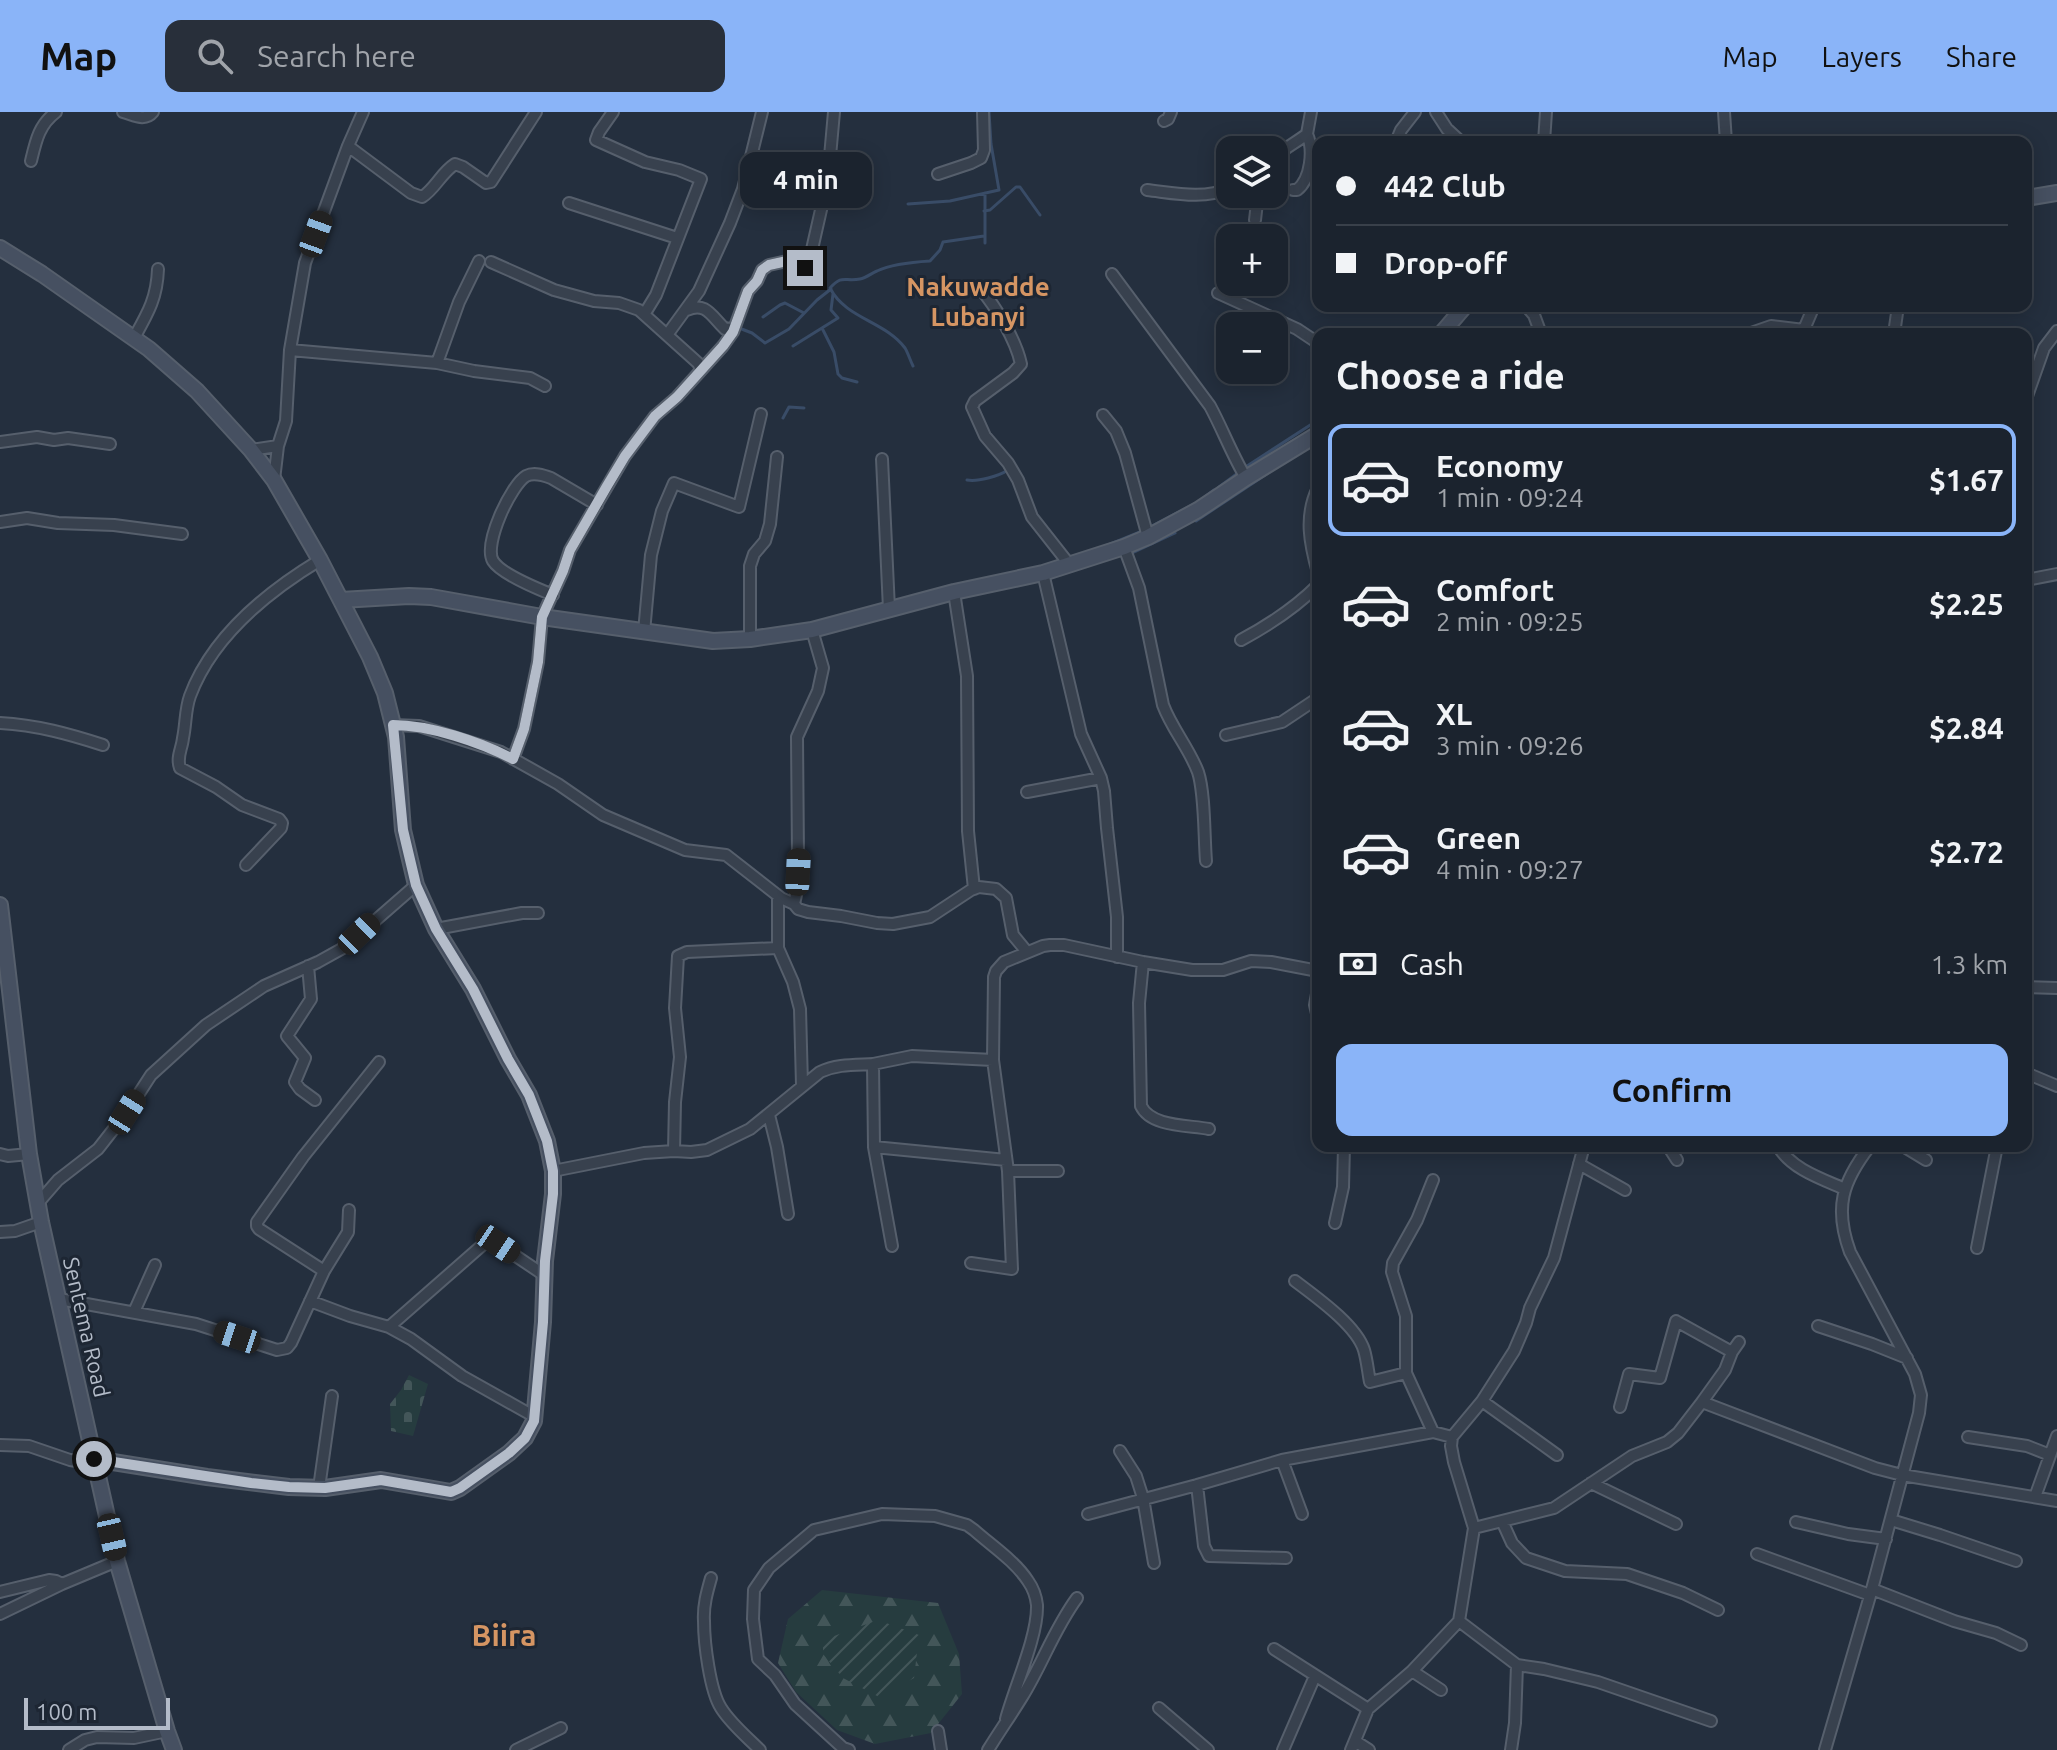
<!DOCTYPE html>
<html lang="en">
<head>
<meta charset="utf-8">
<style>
	body { margin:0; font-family:Ubuntu,sans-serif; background:#282f3a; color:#f1f3f6; height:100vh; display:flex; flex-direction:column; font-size:30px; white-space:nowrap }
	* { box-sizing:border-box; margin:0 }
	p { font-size:26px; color:#a0a4aa }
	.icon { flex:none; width:44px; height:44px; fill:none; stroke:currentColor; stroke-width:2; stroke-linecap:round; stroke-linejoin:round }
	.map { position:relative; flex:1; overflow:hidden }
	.side { position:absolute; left:1312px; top:216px; width:720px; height:824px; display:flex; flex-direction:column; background:#1b232e; border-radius:16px; box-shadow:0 4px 20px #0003,0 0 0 2px #39404a }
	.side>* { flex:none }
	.banner { position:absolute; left:1312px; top:24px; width:720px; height:176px; border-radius:16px; box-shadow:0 4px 20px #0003,0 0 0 2px #39404a; display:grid; align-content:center; height:176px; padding:0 24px; background:#1b232e }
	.fabs { position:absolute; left:1216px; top:24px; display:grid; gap:16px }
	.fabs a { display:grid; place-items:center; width:72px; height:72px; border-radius:16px; background:#1b232e; box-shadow:0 4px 20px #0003,0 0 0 2px #39404a; font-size:40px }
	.scale { position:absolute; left:24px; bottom:20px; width:146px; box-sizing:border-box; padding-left:8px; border:4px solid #b4bcc9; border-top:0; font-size:22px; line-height:28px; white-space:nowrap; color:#b4bcc9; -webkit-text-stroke:6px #1d2633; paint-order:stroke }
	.end { position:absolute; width:36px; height:36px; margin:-18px; border:10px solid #b4bcc9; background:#111; box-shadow:0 0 0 4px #111 }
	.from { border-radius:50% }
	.bubble { position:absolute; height:56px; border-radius:16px; background:#1b232e; box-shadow:0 4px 20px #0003,0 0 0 2px #39404a; font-size:26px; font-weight:700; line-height:56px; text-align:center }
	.car { position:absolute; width:24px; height:48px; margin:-24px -12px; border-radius:10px; box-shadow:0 0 6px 2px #0007; background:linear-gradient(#222 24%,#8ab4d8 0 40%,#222 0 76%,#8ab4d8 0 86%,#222 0) }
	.banner b { display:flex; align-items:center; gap:28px; height:76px; font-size:30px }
	.banner b+b { border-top:2px solid #39404a }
	.banner i { width:20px; height:20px; background:#f1f3f6 }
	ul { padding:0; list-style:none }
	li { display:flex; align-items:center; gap:24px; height:112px; margin:0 16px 12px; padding:0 8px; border:4px solid transparent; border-radius:16px }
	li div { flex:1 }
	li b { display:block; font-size:30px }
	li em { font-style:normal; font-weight:700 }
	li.selected { border-color:#8ab4f8 }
	li>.icon { width:72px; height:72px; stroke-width:1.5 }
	h2 { padding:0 24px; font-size:36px; line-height:96px }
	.pay { display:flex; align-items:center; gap:20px; height:88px; padding:0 24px; font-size:30px }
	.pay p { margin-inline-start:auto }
	.primary-button { display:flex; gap:16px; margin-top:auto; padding:16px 24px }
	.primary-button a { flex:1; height:92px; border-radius:16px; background:#8ab4f8; color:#111; font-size:32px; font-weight:700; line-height:92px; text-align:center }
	header { display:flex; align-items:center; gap:48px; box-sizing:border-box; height:112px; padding:0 40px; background:#8ab4f8; color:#111 }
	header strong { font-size:38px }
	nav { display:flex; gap:44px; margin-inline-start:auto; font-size:28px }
	.search { width:560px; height:72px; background:#282f3a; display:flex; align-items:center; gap:20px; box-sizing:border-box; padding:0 28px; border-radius:16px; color:#a0a4aa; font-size:30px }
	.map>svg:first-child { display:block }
	.forest { fill:url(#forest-firs) }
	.cemetery { fill:url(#cemetery-stones) }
	.garden { fill:url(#garden-furrows) }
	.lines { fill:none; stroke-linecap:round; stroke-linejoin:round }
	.stream { stroke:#394c67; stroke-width:3 }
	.street-casing { stroke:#565f6c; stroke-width:14 }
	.secondary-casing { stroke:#565f6c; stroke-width:18 }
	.street { stroke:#38414e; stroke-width:10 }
	.secondary { stroke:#465061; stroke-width:14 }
	.route { stroke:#b4bcc9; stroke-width:10 }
	.labels { text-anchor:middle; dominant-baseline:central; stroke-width:6; stroke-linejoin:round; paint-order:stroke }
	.street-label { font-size:22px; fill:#b4bcc9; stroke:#1d2633 }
	.quarter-label { font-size:26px; font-weight:bold; fill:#d59563; stroke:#1d2633 }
	.district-label { font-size:30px; font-weight:bold; fill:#d59563; stroke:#1d2633 }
</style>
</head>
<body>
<header>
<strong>Map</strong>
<div class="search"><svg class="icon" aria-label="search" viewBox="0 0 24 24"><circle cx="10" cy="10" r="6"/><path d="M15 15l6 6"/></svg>Search here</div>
<nav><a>Map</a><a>Layers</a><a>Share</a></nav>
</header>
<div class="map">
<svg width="2057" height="1638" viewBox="0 0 2057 1638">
	<defs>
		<pattern id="forest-firs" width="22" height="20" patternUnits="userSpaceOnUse" patternTransform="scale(2)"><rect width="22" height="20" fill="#263c3f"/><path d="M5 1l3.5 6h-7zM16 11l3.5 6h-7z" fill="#435659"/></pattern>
		<pattern id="cemetery-stones" width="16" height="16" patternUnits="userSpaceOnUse" patternTransform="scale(2)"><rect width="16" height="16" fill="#263c3f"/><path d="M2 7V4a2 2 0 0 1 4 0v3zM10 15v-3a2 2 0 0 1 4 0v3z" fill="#435659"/></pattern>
		<pattern id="garden-furrows" width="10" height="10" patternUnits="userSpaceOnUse" patternTransform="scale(2)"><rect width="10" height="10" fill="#263c3f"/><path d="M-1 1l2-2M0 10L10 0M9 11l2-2" fill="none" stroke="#435659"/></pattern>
	</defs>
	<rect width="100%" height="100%" fill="#242f3e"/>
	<path class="forest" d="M822,1478L938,1491L959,1542L962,1582L931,1621L875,1632L837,1618L796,1580L778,1551L788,1507Z"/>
	<path class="cemetery" d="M409,1263L428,1272L413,1324L391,1319L390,1292L401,1278Z"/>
	<path class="garden" d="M878,1508L919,1523L914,1566L879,1585L843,1566L823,1542V1528Z"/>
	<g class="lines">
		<path class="stream" d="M985,81V131
			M908,92L950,89L999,78L991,32L989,0
			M984,99L990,98L1016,75H1020L1040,103
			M763,205L780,193L785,191L804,201
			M739,216L752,221L765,231L789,217L817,188L831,177
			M823,218L834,240L838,262L842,266L857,270
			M793,234L838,206L831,198L833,182
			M913,254C910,248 908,241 905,236C885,209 846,207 830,176C843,162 844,170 860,167C866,166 872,161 877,159C892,152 913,150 930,149L940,138L943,130L984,124
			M783,306L789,295L804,296
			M1244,356L1318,308
			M967,368C978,370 999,364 1008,358
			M1219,375L1238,361
			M1201,388L1214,378
			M1196,409L1286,349
			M1148,416L1194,392
			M1108,433L1140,420
			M1130,442L1175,421"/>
		<g class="street-casing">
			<path id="street" d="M123,0C134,3 145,10 153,0
				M613,0L599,20L596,28L645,50L679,58L701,67L656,183L645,201
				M1436,0L1447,17L1461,30
				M1724,0L1726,30
				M1164,9L1168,7L1171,0
				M1396,30L1401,18L1415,0
				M1544,30L1546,0
				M348,34L411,81L422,85C435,77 441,61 455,52L463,55L486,71L491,70L536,0
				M1274,47C1283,36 1296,31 1307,22L1311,0
				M31,49C36,28 39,13 56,0
				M749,52L828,67L834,0
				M938,62L971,51L981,46L984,38L983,0
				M1147,78C1174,81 1204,88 1230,76
				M1293,78H1297C1311,67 1314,38 1307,22
				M569,91L677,126
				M1255,108L1258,82
				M491,150L554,178L594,189L619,191L639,198L698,251L701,257
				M1112,162L1210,294C1223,318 1232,343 1246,366
				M980,176C996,195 1016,228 1021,252L1013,261L975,289L972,295L985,324L1008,351L1018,368L1032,405L1069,452
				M1218,181L1297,217L1318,231
				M1447,194L1458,203
				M1526,194L1534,203L1541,222
				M687,198C706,189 712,205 725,217L734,216
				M1748,222L1771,214L1804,218
				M1802,222L1814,194
				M1894,222L1898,194
				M667,223L699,179L730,111L743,77L762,0
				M134,226C148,201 157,186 158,157
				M290,238L437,251L474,259L530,266L545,274
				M437,251L459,190L479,149
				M2026,287L2044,236L2057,219
				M1103,303L1116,319L1125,341L1148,425
				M0,330L37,325L54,328L68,326L110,332
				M251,338L278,334
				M882,347L889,497
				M274,368L278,334L286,309L290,238L305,151L348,34L363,0
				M1318,376C1304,404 1310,432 1318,461
				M0,410L27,406L58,411L114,413L182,422
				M1124,435L1139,476L1163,593C1172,617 1189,636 1198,660C1205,681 1204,725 1206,749
				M1043,461L1081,622L1101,666L1104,679L1107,716L1117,805V845
				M2026,468L2057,462
				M954,480L967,564L968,719L974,777
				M553,483C538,477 501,462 493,449C483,432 511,373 526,364C534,360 543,363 551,366L597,393
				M644,520L651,443L662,399L674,371L739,395L761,302
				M750,527V454L754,442L765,429L770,412L777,345
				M1241,528C1269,513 1296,495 1318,473
				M0,611C37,613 69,622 103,633
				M393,613L419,614L501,640L558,672L603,703L685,738L726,743L781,786L794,792L798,797L808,800L841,804L877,811L893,812L930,805L971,778L979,775L996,777L1006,786L1013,823L1027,840
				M1226,623L1282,610L1318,586
				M513,647L524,617L538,550L542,505L563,459L570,438L625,344L655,304L677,285L723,234L733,220L748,179L757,169L762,158L769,153L787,149L805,156L808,155L828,67
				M1027,680L1101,666
				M246,753L281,716L282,711L279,707L242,693L216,675L180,656C176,645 182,637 183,626C186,612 185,598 190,584C212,525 267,480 320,448
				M778,784V836L793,870L800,897L802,973
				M794,792L796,783L798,744L797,625L818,579L823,556L812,518
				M436,817L522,801H538
				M1143,850L1139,891L1141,994C1151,1015 1188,1013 1209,1017
				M308,854L311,887L287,924L305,946L295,970L300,977L315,988
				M2026,875L2057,876
				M1318,876L1315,893L1318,906
				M2026,961L2057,974
				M769,1003L777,1035L788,1102
				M1668,1034L1677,1048
				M1778,1034C1791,1057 1822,1067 1845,1077
				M1903,1034L1926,1048
				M874,1035L1006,1048
				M674,1039L675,990L680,945L675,896L678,844L687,840L778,836
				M0,1042L8,1044L29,1042
				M1579,1052L1625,1078
				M553,1059L644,1041L674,1039L691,1040L707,1038L750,1017L820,960C837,952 854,953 873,952
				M1008,1059H1058
				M1433,1068L1417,1108L1393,1151L1392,1160L1406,1204V1261L1433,1320
				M38,1091L58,1068L98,1037L127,1000L151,963L206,913L264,874L318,850L345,835L416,773
				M1335,1111L1343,1075L1344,1034
				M0,1120L15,1119L41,1110
				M892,1134L874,1035L873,952L912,944L993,948
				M1977,1136L1997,1034
				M971,1151L1012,1157L1008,1059L993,948L994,865L996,859L1004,850L1043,834L1050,833H1064L1143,850L1192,858H1223L1251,849L1271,850L1318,859
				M324,1159L259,1117L257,1114V1110L303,1045L379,950
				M1295,1169C1316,1185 1356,1213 1364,1238C1367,1248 1368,1260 1370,1270L1406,1261
				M59,1187L196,1212L277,1238L287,1236L291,1231L324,1159L348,1120L349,1098
				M310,1189L350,1204L389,1215L411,1227L462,1264L535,1305
				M134,1200L155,1153
				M1818,1214L1872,1232L1907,1246
				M389,1215L487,1129L498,1132L544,1163
				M1482,1289L1557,1343
				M1702,1290L1875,1356L1902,1363L2057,1389
				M1620,1295L1629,1262L1660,1266L1676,1209L1732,1240
				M1968,1325L2027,1334L2050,1343
				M0,1333L29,1334L70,1348L95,1352
				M1120,1339L1136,1364L1143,1386L1154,1451
				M1282,1348L1302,1402
				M1591,1371L1676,1412
				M1197,1373L1204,1434L1209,1444L1286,1446
				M319,1376L332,1284
				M2035,1385L2057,1324
				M1088,1402L1197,1373L1282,1348L1433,1320L1452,1325
				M1891,1408L1940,1423L2016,1449
				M1502,1409L1512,1431L1526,1446L1565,1459L1627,1462L1683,1481L1718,1498
				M1796,1410L1848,1422L1886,1427
				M1474,1416L1554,1396L1632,1344L1667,1330L1678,1321L1702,1290L1725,1258L1732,1240L1739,1230
				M1757,1442L1870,1483
				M711,1466C707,1480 703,1494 704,1509C704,1531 710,1579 721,1596C731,1612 747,1625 760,1638
				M1872,1477L1954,1509L1996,1521L2021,1533
				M0,1480L49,1468L56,1469L62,1472
				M0,1502L62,1472L117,1449
				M1459,1509L1517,1553L1544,1557L1598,1570L1711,1609
				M1274,1537L1368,1597
				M1412,1559L1441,1578
				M1159,1596L1208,1638
				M938,1619L941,1638
				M1355,1629L1369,1638
				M69,1638L85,1628L97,1625L134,1626L167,1619
				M516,1638L561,1616
				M849,1638L843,1636L795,1592L775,1563L758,1547L753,1507L754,1478L769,1456L814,1418L882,1402L935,1404L967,1413L974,1418C992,1434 1015,1449 1028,1469C1033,1476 1036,1484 1037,1493C1038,1524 1015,1574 1006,1607
				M988,1638C999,1620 1011,1603 1022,1585C1042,1553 1054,1517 1077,1486
				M1283,1638L1315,1564
				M1351,1638L1368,1597L1412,1559L1459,1509L1474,1416L1454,1350L1451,1334L1452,1325L1482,1289L1514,1239L1526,1211L1530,1196L1554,1146L1584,1034
				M1511,1638L1515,1611L1517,1553
				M1825,1638L1872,1477L1919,1301L1921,1283L1915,1262L1850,1140C1834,1096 1842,1070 1870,1034"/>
		</g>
		<g class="secondary-casing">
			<path id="secondary" d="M2026,86L2057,81
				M0,136L42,162L149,237L197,279L251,338L274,368L320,448L370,545L385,581L396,625L403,718L416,773L436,817L473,877L508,947L529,983L547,1029L553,1059V1082L545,1149L543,1210L534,1309L525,1326L509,1341L460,1376L451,1380L381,1368L325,1376L289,1375L207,1365L94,1347
				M1441,222L1465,194
				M341,488L409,484L431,485L542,505L713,529L750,527L812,518L954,480L1043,461L1124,435L1148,425L1198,398L1246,366L1318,322
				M0,793L29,1042L41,1110L117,1449L167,1619L174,1638"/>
		</g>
		<use href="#street" class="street"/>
		<use href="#secondary" class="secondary"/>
	</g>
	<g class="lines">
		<path class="route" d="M94,1347L251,1371L289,1375L325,1376L381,1368L451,1380L460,1376L509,1341L525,1326L534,1309L543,1210L545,1149L553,1082V1059L547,1029L529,983L508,947L473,877L436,817L416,773L403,718L393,613C430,613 480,630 513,647L524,617L538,550L542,505L563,459L570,438L607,374L625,344L655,304L677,285L723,234L733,220L748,179L757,169L762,158L769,153L787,149L805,156"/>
	</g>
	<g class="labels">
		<g class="street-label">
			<text transform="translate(87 1215) rotate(77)">Sentema Road</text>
		</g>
		<g class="quarter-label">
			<text x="978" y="174">Nakuwadde<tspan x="978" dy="30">Lubanyi</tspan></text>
		</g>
		<g class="district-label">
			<text x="504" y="1523">Biira</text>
		</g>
	</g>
</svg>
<div class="fabs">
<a><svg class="icon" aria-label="layers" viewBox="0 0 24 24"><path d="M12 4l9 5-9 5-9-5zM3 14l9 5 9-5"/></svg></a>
<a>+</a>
<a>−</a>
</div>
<div class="scale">100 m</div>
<i class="end from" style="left:94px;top:1347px"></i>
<i class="end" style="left:805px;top:156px"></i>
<div class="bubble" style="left:740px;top:40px;width:132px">4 min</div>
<i class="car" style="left:316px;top:122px;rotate:20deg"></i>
<i class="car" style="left:798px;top:760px;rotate:3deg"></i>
<i class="car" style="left:359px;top:822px;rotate:46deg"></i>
<i class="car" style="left:127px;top:1000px;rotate:32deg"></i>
<i class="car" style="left:498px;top:1132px;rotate:124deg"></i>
<i class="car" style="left:237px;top:1225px;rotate:288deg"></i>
<i class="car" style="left:112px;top:1425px;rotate:167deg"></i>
<div class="banner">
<b><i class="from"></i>442 Club</b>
<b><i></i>Drop-off</b>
</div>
<section class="side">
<h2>Choose a ride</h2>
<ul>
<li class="selected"><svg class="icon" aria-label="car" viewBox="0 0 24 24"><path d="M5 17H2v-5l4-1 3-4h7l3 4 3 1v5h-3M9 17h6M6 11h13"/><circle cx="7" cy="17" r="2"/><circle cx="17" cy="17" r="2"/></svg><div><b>Economy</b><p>1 min · 09:24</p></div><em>$1.67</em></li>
<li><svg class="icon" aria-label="car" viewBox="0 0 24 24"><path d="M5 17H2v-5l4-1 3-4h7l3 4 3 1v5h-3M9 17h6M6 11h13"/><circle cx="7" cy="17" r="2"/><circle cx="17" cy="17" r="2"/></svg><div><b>Comfort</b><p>2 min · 09:25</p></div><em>$2.25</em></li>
<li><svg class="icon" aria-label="car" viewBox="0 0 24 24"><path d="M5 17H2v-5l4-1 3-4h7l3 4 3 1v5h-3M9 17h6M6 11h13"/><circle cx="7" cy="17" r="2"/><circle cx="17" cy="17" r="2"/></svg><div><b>XL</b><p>3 min · 09:26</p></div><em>$2.84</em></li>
<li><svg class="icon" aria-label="car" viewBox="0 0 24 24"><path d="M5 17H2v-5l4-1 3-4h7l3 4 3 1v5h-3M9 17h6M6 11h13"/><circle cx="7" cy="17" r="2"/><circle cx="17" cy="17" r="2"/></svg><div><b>Green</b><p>4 min · 09:27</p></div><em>$2.72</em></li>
</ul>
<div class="pay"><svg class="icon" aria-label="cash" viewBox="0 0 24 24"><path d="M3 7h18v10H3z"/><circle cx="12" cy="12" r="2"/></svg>Cash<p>1.3 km</p></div>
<div class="primary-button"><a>Confirm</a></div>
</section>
</div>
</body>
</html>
